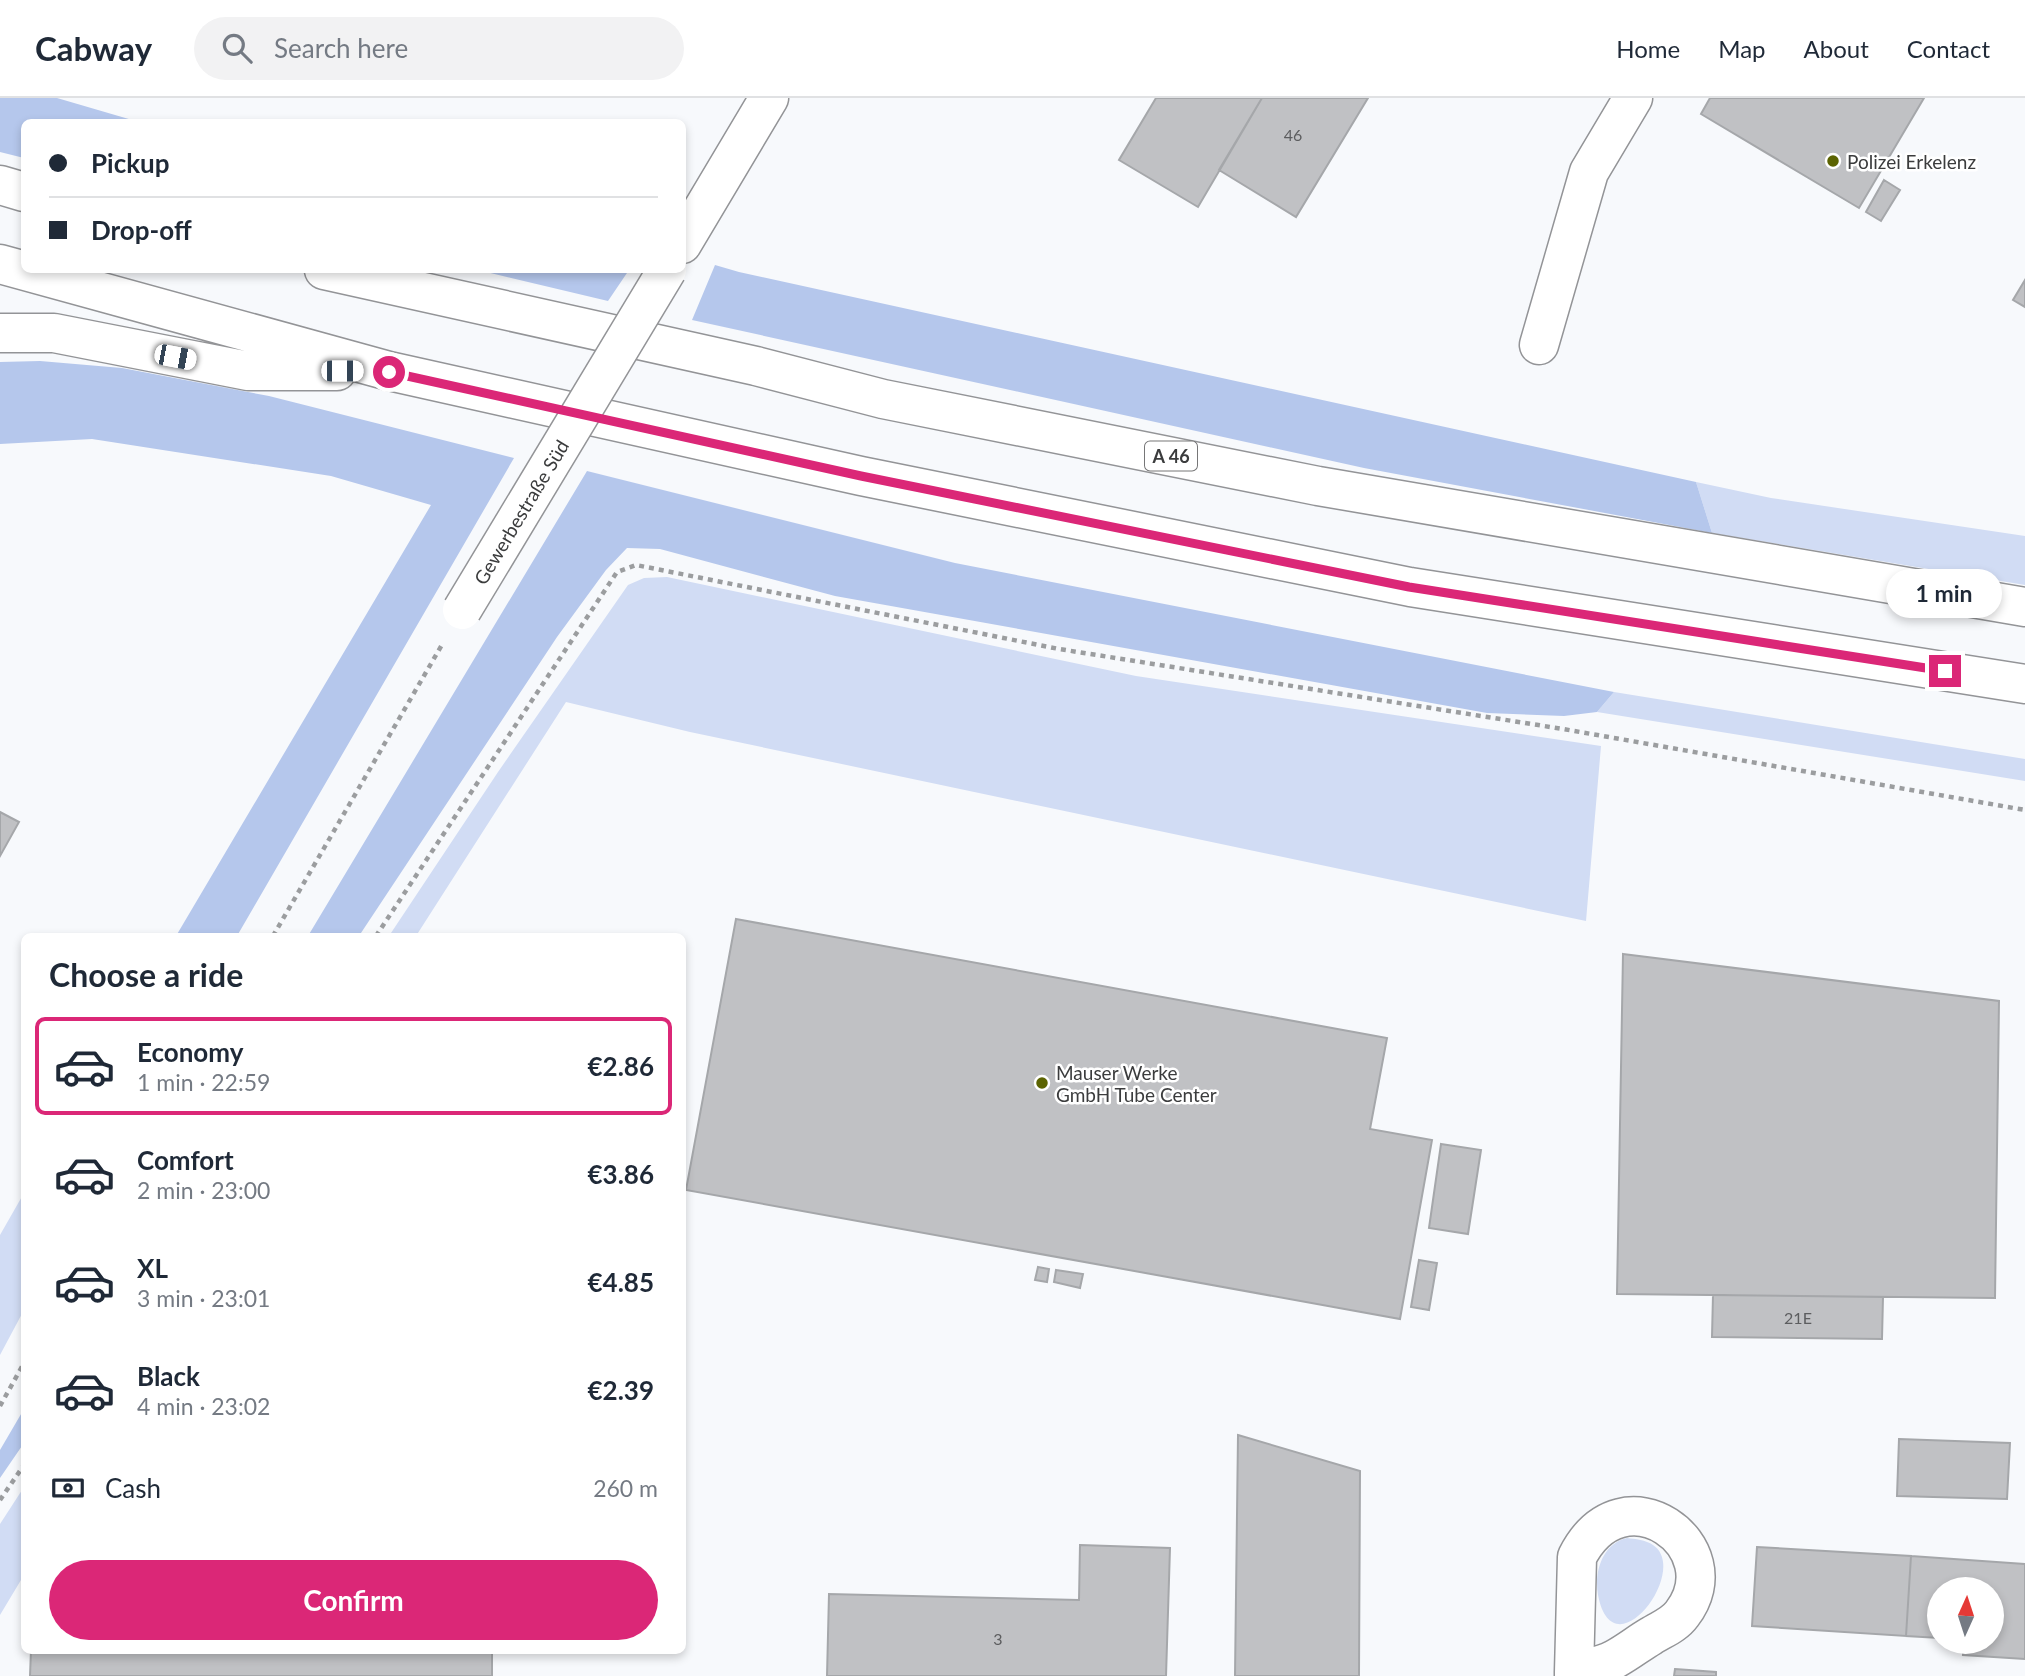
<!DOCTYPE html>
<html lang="en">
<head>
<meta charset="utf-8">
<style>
	body { margin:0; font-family:Lato,sans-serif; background:#f2f2f3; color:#1f2937; height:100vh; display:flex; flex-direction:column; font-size:26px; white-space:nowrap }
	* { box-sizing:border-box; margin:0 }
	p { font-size:23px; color:#747a83 }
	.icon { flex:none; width:38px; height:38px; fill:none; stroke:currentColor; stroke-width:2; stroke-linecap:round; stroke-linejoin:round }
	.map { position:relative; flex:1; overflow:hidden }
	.details { position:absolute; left:21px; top:835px; width:665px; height:721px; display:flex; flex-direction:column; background:#fff; border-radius:10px; box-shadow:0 4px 10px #0003 }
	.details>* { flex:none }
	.hud { position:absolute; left:21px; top:21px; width:665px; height:154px; border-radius:10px; box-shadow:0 4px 10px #0003; display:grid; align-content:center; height:154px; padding:0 28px; background:#fff }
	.needle { width:46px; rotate:3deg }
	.tools { position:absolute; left:1927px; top:1479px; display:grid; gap:14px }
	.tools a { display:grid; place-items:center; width:77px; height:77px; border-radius:50%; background:#fff; box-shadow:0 4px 10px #0003; font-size:35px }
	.end { position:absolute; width:32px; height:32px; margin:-16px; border:9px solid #db2777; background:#fff; box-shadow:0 0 0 4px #fff }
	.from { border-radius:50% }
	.bubble { position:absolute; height:49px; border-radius:24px; background:#fff; box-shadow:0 4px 10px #0003; font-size:23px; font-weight:700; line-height:49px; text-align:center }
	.car { position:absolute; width:21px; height:42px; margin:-21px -10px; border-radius:9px; box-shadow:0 0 5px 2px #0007; background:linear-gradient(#fff 24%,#345 0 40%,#fff 0 76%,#345 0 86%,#fff 0) }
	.hud b { display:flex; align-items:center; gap:24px; height:66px; font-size:26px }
	.hud b+b { border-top:2px solid #e0e1e3 }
	.hud i { width:18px; height:18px; background:#1f2937 }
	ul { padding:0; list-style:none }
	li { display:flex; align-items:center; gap:21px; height:98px; margin:0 14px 10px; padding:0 14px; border:4px solid transparent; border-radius:10px }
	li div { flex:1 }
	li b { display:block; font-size:26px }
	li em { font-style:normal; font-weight:700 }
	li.current { border-color:#db2777 }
	li>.icon { width:63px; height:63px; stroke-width:1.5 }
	h2 { padding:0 28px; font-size:32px; line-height:84px }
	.pay { display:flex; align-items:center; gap:18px; height:77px; padding:0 28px; font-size:26px }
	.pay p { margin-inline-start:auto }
	.action { display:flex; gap:14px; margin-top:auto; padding:14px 28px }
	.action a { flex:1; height:80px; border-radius:42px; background:#db2777; color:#fff; font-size:28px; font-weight:700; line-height:80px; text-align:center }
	header { display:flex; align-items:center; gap:42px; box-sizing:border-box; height:98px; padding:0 35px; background:#fff; border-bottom:2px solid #e0e1e3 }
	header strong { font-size:33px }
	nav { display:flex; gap:38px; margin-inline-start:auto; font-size:24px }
	.search { width:490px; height:63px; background:#f2f2f3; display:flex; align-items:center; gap:18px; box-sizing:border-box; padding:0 24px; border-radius:38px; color:#747a83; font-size:26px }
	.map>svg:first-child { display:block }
	.green { fill:#d1dcf4 }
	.forest { fill:#b5c7ec }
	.building { fill:#c0c1c4; stroke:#a5a7aa; stroke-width:2 }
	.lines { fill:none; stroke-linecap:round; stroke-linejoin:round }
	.minor-casing { stroke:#939497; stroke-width:41 }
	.highway-casing { stroke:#939497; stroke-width:41 }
	.path { stroke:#9b9d9f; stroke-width:4.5; stroke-dasharray:5 5; stroke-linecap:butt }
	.minor { stroke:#fff; stroke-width:38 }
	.highway { stroke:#fff; stroke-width:38 }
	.minor-bridge-casing { stroke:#939497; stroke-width:41; stroke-linecap:butt }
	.minor-bridge { stroke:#fff; stroke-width:38 }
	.route { stroke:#db2777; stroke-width:9 }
	.poi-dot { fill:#5b6301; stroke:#fff; stroke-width:2.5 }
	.labels { text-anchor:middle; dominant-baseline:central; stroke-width:5; stroke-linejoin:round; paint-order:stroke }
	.number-label { font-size:16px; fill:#5c5d5f }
	.shield { fill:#fff; stroke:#767677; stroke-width:2 }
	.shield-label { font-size:18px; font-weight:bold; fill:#3b3c3d }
	.poi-label { font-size:19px; fill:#3b3c3d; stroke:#fff; text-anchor:start }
	.street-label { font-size:19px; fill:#3b3c3d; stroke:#fff }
</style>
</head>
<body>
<header>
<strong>Cabway</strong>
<div class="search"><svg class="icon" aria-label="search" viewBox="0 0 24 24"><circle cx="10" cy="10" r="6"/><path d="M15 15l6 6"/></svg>Search here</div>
<nav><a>Home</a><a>Map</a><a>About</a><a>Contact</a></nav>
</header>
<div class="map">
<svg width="2025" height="1578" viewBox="0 0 2025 1578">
	<rect width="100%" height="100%" fill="#f7f9fc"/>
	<path class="green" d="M1696,384L1771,400L2025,438V487L1712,435Z
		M667,479L1136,578L1601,648L1586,823L690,634L566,604L416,838H389L498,674L628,487L644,480Z
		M1614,594L2025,661V683L1597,614Z
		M24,1095V1212L0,1257V1137Z
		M24,1389V1477L0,1517V1426Z
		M1627,1440C1635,1441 1646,1442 1653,1447C1691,1472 1613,1576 1598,1497C1594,1474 1602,1446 1627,1440Z"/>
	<path class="forest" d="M0,0H57L139,24H24V60L0,54Z
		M715,167L739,174L1696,384L1712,435L1364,370L692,222Z
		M478,172H629L608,203Z
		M40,263L122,270L269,298L514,360L237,838H176L431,407L331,378L92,341L0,346V264Z
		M587,373L955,465L1614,594L1597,614L1564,618L1487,615L835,498L660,451L627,450L606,472L557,539L359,838H308Z
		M24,1311V1345L0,1380V1352Z"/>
	<path class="building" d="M1156,0H1262L1198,109L1119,62Z
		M1262,0H1368L1296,119L1219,72Z
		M1710,0H1924L1859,110L1701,16Z
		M1884,82L1900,92L1881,123L1866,114Z
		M2025,182V209L2013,202Z
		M0,714L19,724L0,758Z
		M736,821L1387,940L1370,1031L1432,1042L1400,1221L686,1092Z
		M1623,856L1999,903L1995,1200L1617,1196Z
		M1441,1046L1481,1052L1468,1136L1429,1130Z
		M1419,1162L1437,1165L1429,1212L1411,1209Z
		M1038,1169L1049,1171L1047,1184L1035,1182Z
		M1056,1172L1083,1176L1080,1190L1054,1184Z
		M1713,1197L1883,1199L1882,1241L1712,1239Z
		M1238,1337L1360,1373L1359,1578H1235Z
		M1899,1341L2010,1345L2007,1401L1897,1398Z
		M1080,1447L1170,1450L1166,1578H827L829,1496L1079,1502Z
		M1757,1449L1911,1458L1906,1538L1752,1528Z
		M1911,1458L2025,1466V1561L1963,1557L1964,1544H1992V1491H1939V1540L1906,1538Z
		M31,1552H492V1578H30Z
		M1675,1571L1716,1574V1578H1674Z"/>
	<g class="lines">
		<g class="minor-casing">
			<path id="minor" d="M682,146L769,0
				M1539,247L1589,74L1633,0
				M1574,1578V1574C1587,1570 1603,1568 1615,1561C1628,1554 1639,1545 1651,1538C1662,1531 1674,1527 1682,1516C1734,1449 1623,1368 1577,1459L1574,1574"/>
		</g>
		<g class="highway-casing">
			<path id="highway" d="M0,87L24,94
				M0,166L389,273L861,378L1410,489L2025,586
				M324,172L756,268L883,301L1318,388L2025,509
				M0,235H54L248,273H337"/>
		</g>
		<path class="path" d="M273,838L443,545
			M376,838L617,474L636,467L1059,551L1563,631L2025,712
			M0,1308L24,1265
			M0,1402L24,1367"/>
		<use href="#minor" class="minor"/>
		<use href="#highway" class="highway"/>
		<g class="minor-bridge-casing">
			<path id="minor-bridge" d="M462,512L667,172"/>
		</g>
		<use href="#minor-bridge" class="minor-bridge"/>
	</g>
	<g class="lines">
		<path class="route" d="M389,274L861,378L1409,489L1945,573"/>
	</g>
	<g class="poi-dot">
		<circle cx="1833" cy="63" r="7"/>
		<circle cx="1042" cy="985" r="7"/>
	</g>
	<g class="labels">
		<g class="number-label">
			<text x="1293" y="36">46</text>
			<text x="1798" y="1219">21E</text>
			<text x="998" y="1540">3</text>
		</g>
		<rect class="shield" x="1145" y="343.5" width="52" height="29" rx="5"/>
		<g class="shield-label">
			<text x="1171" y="358">A 46</text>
		</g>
		<g class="poi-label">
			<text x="1847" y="63">Polizei Erkelenz</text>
			<text x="1056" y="974">Mauser Werke<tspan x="1056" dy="22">GmbH Tube Center</tspan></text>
		</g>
		<g class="street-label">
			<text transform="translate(521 414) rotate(-59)">Gewerbestraße Süd</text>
		</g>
	</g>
</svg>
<div class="tools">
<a><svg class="needle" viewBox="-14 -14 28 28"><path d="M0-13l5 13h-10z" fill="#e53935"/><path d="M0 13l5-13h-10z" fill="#747a83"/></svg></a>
</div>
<i class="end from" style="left:389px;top:274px"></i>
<i class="end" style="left:1945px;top:573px"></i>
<div class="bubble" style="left:1886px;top:471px;width:116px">1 min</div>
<i class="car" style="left:175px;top:259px;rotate:101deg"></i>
<i class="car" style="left:342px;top:273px;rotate:90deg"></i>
<div class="hud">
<b><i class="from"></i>Pickup</b>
<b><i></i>Drop-off</b>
</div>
<section class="details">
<h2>Choose a ride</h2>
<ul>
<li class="current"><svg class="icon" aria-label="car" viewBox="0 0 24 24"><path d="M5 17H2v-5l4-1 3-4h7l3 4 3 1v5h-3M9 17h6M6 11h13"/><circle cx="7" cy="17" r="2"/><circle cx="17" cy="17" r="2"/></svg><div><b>Economy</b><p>1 min · 22:59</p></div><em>€2.86</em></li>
<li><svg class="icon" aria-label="car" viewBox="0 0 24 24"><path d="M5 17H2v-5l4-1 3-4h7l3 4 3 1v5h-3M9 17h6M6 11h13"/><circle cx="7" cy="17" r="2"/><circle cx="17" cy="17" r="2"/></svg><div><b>Comfort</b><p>2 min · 23:00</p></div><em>€3.86</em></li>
<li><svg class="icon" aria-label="car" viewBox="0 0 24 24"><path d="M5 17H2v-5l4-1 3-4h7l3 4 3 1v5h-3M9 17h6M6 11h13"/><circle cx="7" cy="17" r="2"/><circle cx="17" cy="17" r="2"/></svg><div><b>XL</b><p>3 min · 23:01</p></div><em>€4.85</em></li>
<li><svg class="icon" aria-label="car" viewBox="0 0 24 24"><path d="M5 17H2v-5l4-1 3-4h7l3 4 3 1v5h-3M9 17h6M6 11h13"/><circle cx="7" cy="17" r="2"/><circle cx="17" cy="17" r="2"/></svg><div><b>Black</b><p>4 min · 23:02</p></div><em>€2.39</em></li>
</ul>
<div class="pay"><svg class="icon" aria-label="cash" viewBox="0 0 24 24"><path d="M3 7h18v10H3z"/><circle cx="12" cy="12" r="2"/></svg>Cash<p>260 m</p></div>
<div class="action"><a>Confirm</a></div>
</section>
</div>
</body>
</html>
